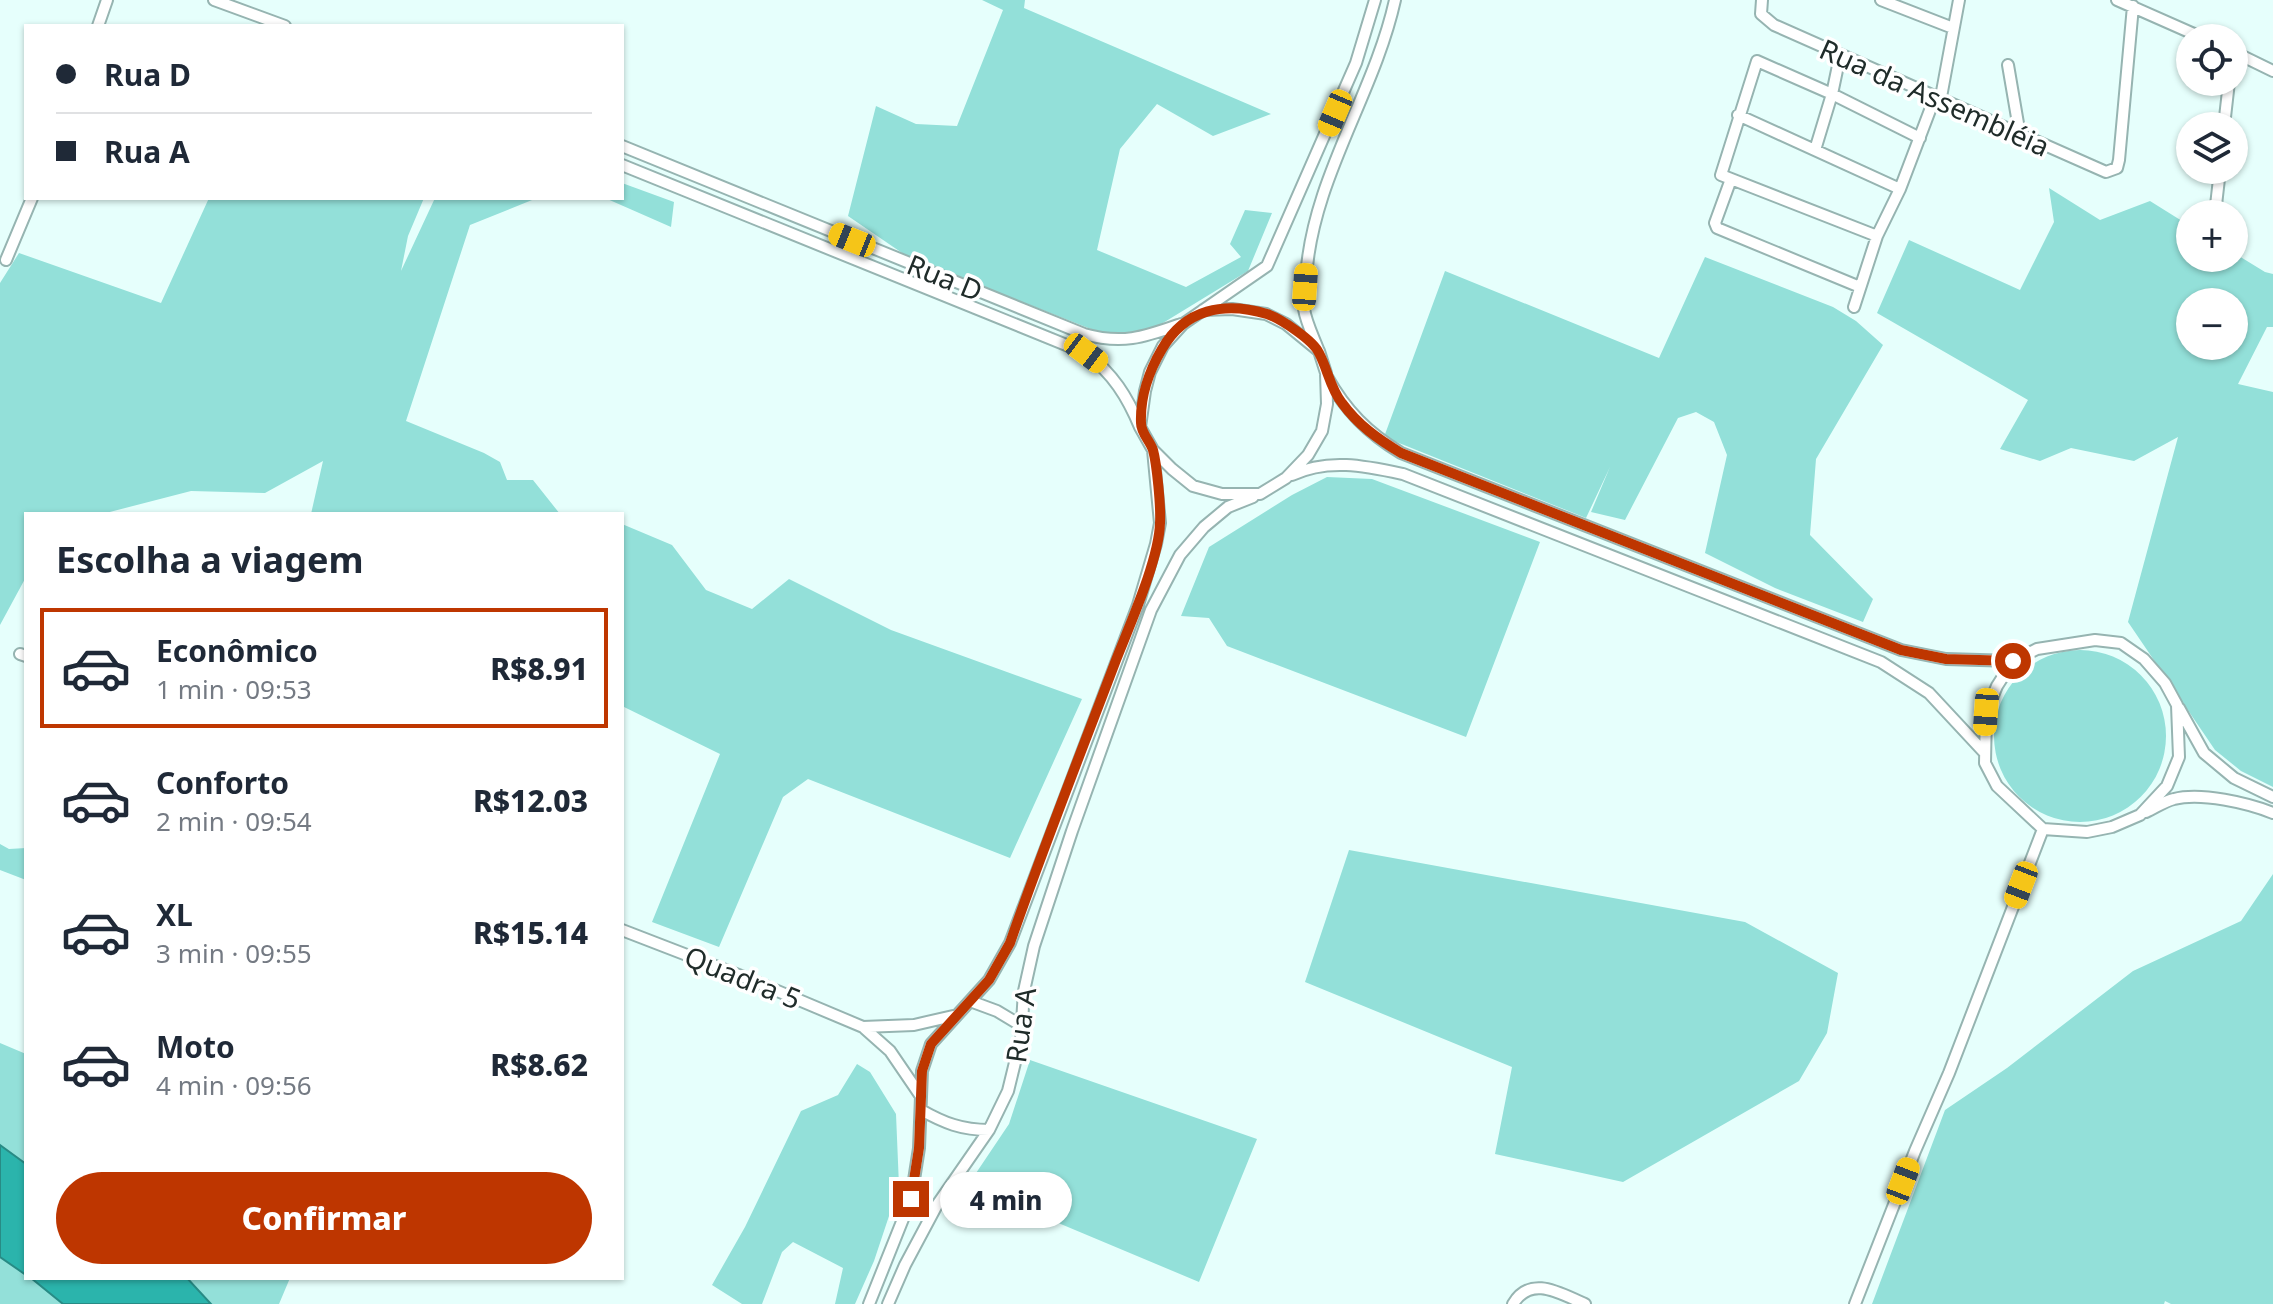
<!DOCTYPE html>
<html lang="pt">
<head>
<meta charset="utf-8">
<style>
	body { margin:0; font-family:"Noto Sans",sans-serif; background:#f2f2f3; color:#1f2937; height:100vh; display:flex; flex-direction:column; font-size:30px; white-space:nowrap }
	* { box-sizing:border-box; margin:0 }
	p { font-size:26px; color:#747a83 }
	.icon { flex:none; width:44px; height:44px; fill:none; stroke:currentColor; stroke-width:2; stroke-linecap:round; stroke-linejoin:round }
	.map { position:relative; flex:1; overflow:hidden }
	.sheet { position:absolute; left:24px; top:512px; width:600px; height:768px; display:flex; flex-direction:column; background:#fff; border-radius:0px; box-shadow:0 2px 6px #0004 }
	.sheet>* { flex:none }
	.guide { position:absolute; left:24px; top:24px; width:600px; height:176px; border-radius:0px; box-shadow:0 2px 6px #0004; display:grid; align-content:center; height:176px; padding:0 32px; background:#fff }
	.controls { position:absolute; left:2176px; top:24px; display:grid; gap:16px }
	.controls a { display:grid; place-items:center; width:72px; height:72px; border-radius:50%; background:#fff; box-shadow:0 2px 6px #0004; font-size:40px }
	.end { position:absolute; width:36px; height:36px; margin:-18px; border:10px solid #be3600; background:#fff; box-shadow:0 0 0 4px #fff }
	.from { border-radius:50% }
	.bubble { position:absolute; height:56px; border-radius:28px; background:#fff; box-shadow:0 2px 6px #0004; font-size:26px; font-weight:800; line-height:56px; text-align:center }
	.car { position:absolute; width:24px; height:48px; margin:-24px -12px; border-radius:10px; box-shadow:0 0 6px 2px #0007; background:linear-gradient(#f5c518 24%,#345 0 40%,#f5c518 0 76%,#345 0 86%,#f5c518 0) }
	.guide b { display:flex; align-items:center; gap:28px; height:76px; font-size:30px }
	.guide b+b { border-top:2px solid #e0e1e3 }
	.guide i { width:20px; height:20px; background:#1f2937 }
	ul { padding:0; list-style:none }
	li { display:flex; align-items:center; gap:24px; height:120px; margin:0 16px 12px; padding:0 16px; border:4px solid transparent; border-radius:0px }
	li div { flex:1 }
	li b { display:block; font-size:30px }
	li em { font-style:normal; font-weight:800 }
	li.selected { border-color:#be3600 }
	li>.icon { width:72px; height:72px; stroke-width:1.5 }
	h2 { padding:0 32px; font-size:36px; line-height:96px }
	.action { display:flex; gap:16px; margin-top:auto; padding:16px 32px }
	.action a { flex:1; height:92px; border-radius:48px; background:#be3600; color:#fff; font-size:32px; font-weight:800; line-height:92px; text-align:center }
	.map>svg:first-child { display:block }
	.green { fill:#93e0d9; fill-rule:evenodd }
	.water { fill:#2bb4ac; stroke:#288b85; stroke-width:2 }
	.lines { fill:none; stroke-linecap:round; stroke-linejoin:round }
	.street-casing { stroke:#96b4b1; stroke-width:14 }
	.street { stroke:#fff; stroke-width:10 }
	.route { stroke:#be3600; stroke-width:10 }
	.labels { text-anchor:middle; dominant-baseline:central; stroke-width:7; stroke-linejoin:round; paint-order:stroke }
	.street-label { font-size:28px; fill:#202c2a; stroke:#fff }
</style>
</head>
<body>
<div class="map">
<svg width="2273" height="1304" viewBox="0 0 2273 1304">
	<rect width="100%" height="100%" fill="#e6fffc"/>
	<path class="green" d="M982,0H1025L1024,8L1271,114L1213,136L1157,104L1120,149L1097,250L1186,287L1241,257L1230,244L1245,210L1272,213L1248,271L1158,326L1134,336L1101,333L908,257L848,216L876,106L916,124L957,126L1003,10Z
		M622,183L674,202L671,227L605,198H622Z
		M2049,188L2100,220L2150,201L2190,226V258H2234V253L2265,272L2273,274V327H2267L2238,384L2273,392V787L2241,771L2215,750L2128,622L2178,437L2134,461L2071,448L2040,461L2000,449L2028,400L1877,313L1909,240L2020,290L2054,222ZM2190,302H2234V346H2190Z
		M209,198H424L408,236L401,271L435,198H537L470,225L406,421L484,453L500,462L507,480H533L560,514H311L323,461L265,493L191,491L102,514H26V577L0,625V283L19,253L161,303Z
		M1705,257L1833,307L1856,321L1883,345L1816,459L1810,535L1873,599L1863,622L1775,588L1705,553L1727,455L1714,422L1696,412L1678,418L1625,520L1591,512L1610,467L1586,518L1384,437L1445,271L1659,358Z
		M1327,477L1372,479L1540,542L1466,737L1227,646L1209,618L1181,616L1209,547L1292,495Z
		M622,524L672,545L706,590L752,609L789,579L891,630L1082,699L1010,858L808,779L783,797L719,947L652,922L720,754L622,706Z
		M1994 736a86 86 0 1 1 172 0a86 86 0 1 1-172 0Z
		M0,844L9,849L26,848V880L0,870Z
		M1349,850L1745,922L1838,973L1827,1033L1799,1081L1623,1182L1495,1154L1512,1067L1305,982Z
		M2273,874V1304H2171L2165,1301L2164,1304H1872L1945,1110L2007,1068L2133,971L2241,921Z
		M0,1043L26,1054V1164L0,1145Z
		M1030,1060L1257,1139L1199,1282L968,1185L1009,1124Z
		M857,1064L870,1072L896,1114L899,1186L874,1261L855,1304H835L843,1268L793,1242L782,1252L762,1304H742L712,1285L745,1227L801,1111L838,1095Z
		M0,1257L26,1275V1278L34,1280L63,1304H0Z
		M187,1278H290L279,1304H211Z"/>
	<path class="water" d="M0,1145L26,1164V1275L0,1257Z
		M31,1278H187L211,1304H63Z"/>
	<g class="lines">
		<g class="street-casing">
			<path id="street" d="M214,0L285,26
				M1762,0L1761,14L1774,25L2106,172L2117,168L2119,160L2133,6
				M1881,0L1953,28
				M2117,0L2203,38
				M98,26L107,0
				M2234,52L2273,71
				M2008,65L2020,135
				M1941,97L1959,0
				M1738,115L1900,189
				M2224,126L2229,82
				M622,146L1084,334C1123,345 1144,337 1181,324
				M1815,150L1832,94L1840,56
				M622,165L1086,353C1113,374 1127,396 1140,427
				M1731,179L1715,223L1717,228L1860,287
				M2215,214L2220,170
				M1877,236L1721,175L1757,61L1832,94L1920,138
				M6,260L32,198
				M1854,307L1877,236L1900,189L1935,97
				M1203,310L1232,309L1266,314L1286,324L1319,351L1326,373L1327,404L1322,431L1308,455L1286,478L1260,494H1222L1193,486L1172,469L1153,450L1140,427L1145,391L1150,372L1163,346L1183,324L1267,266L1356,63L1375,0
				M1318,349C1313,336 1306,322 1304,309C1303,299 1305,288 1306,278C1312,179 1374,95 1395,0
				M1327,377C1346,411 1368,433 1401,453L1901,650L1946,659L2013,661
				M1292,475C1328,458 1365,466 1403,474L1881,662L1929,693L1983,751
				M2095,640L2121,643L2144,659L2165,683L2177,705L2179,757L2167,786L2140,815L2112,827L2087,832L2043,829L1997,786L1985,763L1986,712L1997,686L2013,661L2037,649Z
				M20,654L26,656
				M2179,708L2204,753L2234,778L2273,797
				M2146,812C2155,808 2165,801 2174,799C2201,792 2248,803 2273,813
				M622,930L749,979L863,1027L890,1051L920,1095
				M970,1001L997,1011L1022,1026
				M863,1027L914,1025L953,1016
				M921,1110C944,1123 962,1130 989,1130
				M869,1304L911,1199L919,1148L922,1071L931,1044L989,980L1010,943L1138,605L1156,544L1160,523L1153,450
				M888,1304L905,1265L937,1205L989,1130L1008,1091L1021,1038L1024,991L1034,946L1072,831L1151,610L1180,555L1204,527L1228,507L1253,497
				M1513,1304C1531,1274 1561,1294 1585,1304
				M1855,1304L1915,1151L1949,1073L2043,829"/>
		</g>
		<use href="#street" class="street"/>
	</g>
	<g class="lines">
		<path class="route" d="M911,1199L919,1148L922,1071L931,1044L989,980L1010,943C1043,848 1080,755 1116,660C1130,624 1159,560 1160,523C1161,507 1157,465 1153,450C1150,441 1141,433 1141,423C1140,398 1149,371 1162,349C1185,309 1224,301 1267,314C1281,319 1313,340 1319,353C1328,370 1330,388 1342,403C1358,425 1378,439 1401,453L1901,650L1946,659L2013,661"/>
	</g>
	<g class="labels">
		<g class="street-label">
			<text transform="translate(1935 97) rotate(24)">Rua da Assembléia</text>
			<text transform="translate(945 277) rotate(22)">Rua D</text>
			<text transform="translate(743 977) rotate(22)">Quadra 5</text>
			<text transform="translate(1020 1025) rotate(-82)">Rua A</text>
		</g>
	</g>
</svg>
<div class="controls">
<a><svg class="icon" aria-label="locate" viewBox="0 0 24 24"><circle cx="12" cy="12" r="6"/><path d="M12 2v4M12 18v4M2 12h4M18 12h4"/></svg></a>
<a><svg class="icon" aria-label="layers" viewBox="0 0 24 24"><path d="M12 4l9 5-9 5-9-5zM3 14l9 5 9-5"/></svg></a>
<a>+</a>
<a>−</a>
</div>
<i class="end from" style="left:2013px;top:661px"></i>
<i class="end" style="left:911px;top:1199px"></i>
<div class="bubble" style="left:940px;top:1172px;width:132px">4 min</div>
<i class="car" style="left:1335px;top:113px;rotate:203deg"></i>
<i class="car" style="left:852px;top:240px;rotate:292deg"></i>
<i class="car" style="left:1305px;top:287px;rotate:4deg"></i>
<i class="car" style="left:1086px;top:353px;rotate:127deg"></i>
<i class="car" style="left:1986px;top:712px;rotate:184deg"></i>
<i class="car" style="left:2021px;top:885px;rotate:201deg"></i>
<i class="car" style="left:1903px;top:1181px;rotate:21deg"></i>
<div class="guide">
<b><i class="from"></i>Rua D</b>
<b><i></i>Rua A</b>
</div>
<section class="sheet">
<h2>Escolha a viagem</h2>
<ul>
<li class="selected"><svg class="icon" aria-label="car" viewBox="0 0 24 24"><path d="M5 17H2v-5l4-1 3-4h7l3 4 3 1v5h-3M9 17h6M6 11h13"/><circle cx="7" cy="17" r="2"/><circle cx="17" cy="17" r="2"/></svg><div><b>Econômico</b><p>1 min · 09:53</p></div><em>R$8.91</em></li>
<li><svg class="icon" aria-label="car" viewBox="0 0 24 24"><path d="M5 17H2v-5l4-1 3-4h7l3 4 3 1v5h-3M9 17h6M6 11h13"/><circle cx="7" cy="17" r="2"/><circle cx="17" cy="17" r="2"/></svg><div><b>Conforto</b><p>2 min · 09:54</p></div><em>R$12.03</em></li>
<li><svg class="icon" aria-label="car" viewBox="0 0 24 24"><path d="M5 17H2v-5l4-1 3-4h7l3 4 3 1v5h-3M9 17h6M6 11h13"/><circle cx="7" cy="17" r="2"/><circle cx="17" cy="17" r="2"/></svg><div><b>XL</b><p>3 min · 09:55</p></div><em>R$15.14</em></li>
<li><svg class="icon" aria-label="car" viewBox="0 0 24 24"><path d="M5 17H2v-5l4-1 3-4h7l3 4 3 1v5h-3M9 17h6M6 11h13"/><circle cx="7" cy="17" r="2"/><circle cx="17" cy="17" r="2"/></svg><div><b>Moto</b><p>4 min · 09:56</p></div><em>R$8.62</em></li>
</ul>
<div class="action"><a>Confirmar</a></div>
</section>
</div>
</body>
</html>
